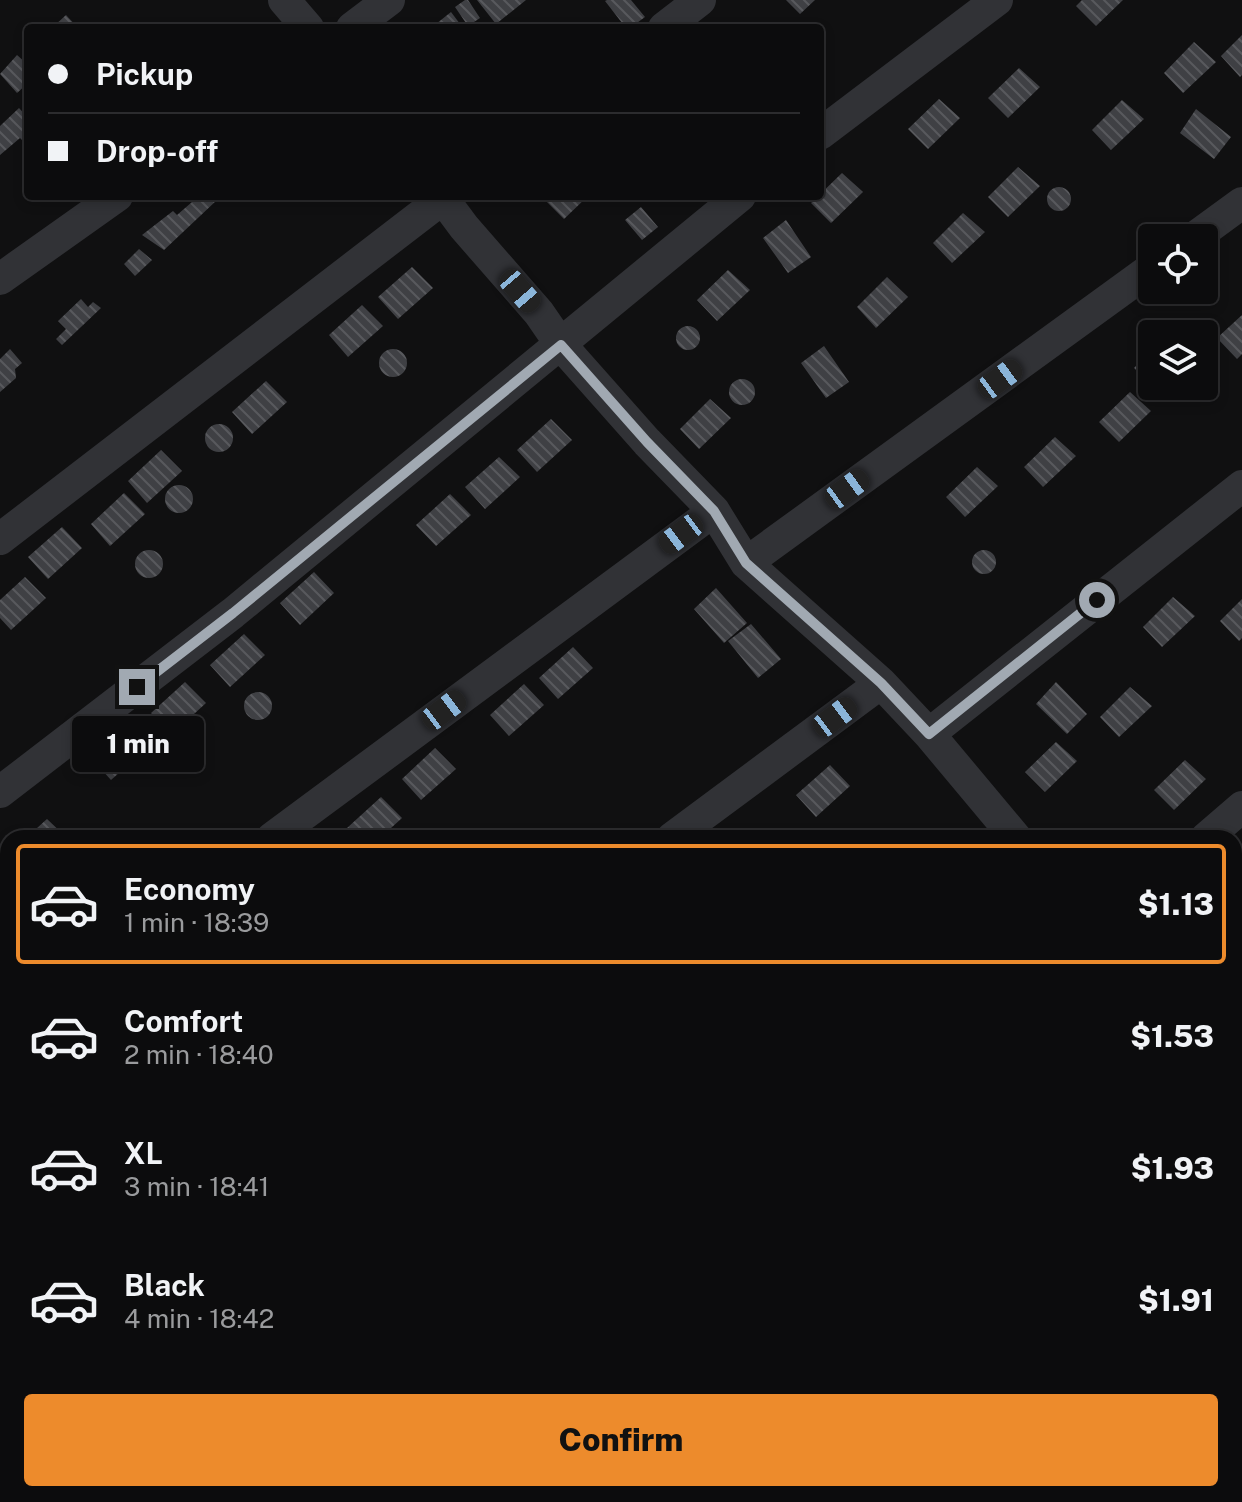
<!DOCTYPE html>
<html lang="en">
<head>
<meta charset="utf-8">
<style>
	body { margin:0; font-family:"Public Sans",sans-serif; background:#151516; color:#f1f3f6; height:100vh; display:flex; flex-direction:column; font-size:30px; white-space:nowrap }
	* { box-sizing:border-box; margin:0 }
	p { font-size:26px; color:#9a9b9d }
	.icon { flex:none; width:44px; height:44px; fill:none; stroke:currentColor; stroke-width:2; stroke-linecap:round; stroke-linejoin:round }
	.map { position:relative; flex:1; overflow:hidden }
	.sheet { position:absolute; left:0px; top:830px; width:1242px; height:672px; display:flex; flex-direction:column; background:#0c0c0d; border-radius:24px 24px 0 0; box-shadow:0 4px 12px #0003,0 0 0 2px #2c2c2e }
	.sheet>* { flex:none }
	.top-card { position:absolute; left:24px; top:24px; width:800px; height:176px; border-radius:8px; box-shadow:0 4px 12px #0003,0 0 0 2px #2c2c2e; display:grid; align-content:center; height:176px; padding:0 24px; background:#0c0c0d }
	.controls { position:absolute; left:1138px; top:224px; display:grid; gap:16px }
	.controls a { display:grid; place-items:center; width:80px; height:80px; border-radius:8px; background:#0c0c0d; box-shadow:0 4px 12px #0003,0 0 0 2px #2c2c2e; font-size:40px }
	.end { position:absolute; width:36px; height:36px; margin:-18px; border:10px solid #a1a9b2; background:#111; box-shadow:0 0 0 4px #111 }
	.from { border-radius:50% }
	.bubble { position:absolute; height:56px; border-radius:8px; background:#0c0c0d; box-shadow:0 4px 12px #0003,0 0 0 2px #2c2c2e; font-size:26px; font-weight:800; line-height:56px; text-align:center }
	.car { position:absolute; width:24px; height:48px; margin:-24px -12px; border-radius:10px; box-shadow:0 0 6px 2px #0007; background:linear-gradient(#222 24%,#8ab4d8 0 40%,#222 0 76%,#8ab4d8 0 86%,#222 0) }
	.top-card b { display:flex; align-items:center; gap:28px; height:76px; font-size:30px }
	.top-card b+b { border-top:2px solid #2c2c2e }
	.top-card i { width:20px; height:20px; background:#f1f3f6 }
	ul { padding:14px 0 0; list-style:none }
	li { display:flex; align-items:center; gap:24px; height:120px; margin:0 16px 12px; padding:0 8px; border:4px solid transparent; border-radius:8px }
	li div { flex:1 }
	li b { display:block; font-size:30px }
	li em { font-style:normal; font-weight:800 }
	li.current { border-color:#ed8b2c }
	li>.icon { width:72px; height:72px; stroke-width:1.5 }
	.primary-button { display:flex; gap:16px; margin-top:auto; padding:16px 24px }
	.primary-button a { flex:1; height:92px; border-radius:8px; background:#ed8b2c; color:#111; font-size:32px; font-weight:800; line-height:92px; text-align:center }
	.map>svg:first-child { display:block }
	.building { fill:url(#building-back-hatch) }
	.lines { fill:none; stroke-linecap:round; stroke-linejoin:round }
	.street { stroke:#313236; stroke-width:32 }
	.route { stroke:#a1a9b2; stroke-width:10 }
</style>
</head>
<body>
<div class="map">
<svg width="1242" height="1502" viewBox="0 0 1242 1502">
	<defs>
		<pattern id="building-back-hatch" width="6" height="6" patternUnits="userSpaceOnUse" patternTransform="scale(2)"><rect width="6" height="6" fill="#3f4044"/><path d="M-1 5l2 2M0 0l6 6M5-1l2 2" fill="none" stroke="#58595d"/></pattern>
	</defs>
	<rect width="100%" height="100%" fill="#101011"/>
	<path class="building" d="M465,0H468L480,18L468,26L455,7Z
		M477,0H526L496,24Z
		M607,0H631L645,17L630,28H626L605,1Z
		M786,0H815L800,14Z
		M1082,0H1123L1096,26L1076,6Z
		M451,12L463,28H431Z
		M66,15L78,28H52Z
		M1242,35V75L1240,77L1221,56Z
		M1194,42L1216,62L1183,93L1164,73Z
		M17,55L28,65V83L17,93L0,74Z
		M1019,68L1040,87L1008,118L988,98Z
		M939,99L960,118L928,149L908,129Z
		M1122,100L1144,119L1111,150L1092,130Z
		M19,108L28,118V146L20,138L0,155V126Z
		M1196,109L1231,137L1214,159L1180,133Z
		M1018,167L1040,186L1008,217L988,197Z
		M842,173L863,192L831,223L811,203Z
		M1047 199a12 12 0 1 1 24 0a12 12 0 1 1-24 0Z
		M199,196H214L217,200L164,250L142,235L173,211L177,215Z
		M547,196H588L564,219L544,199Z
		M641,207L658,227L642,240L625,220Z
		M963,213L985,232L952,263L933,243Z
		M786,220L811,257L788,273L763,238Z
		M139,249L152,260L135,276L124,264Z
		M412,267L433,288L398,319L378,297Z
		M728,270L750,290L717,321L697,300Z
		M887,277L908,297L876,328L857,307Z
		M81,299L88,307L93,302L101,308L62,345L56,339L66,329L58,321Z
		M362,305L383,326L348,357L329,335Z
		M1242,315V354L1237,359L1217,338Z
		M676 338a12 12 0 1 1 24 0a12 12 0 1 1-24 0Z
		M824,346L849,382L826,398L801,363Z
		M379 363a14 14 0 1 1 28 0a14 14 0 1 1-28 0Z
		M10,349L22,363L15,369L16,378L0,392V359Z
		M1152,350V386L1134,368Z
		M729 392a13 13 0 1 1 26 0a13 13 0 1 1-26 0Z
		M266,381L287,402L252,434L232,412Z
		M1130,392L1151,411L1119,442L1099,422Z
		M710,399L731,418L699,449L680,429Z
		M551,419L572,440L537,472L517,450Z
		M205 438a14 14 0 1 1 28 0a14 14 0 1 1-28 0Z
		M1055,437L1076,456L1043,487L1024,467Z
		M161,450L182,471L147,503L128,481Z
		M499,457L520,477L485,509L465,487Z
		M977,467L998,486L965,517L946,497Z
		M165 499a14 14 0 1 1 28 0a14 14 0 1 1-28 0Z
		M124,493L145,514L110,546L91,524Z
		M450,494L471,515L436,546L416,525Z
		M62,527L82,548L48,579L28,557Z
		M135 564a14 14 0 1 1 28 0a14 14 0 1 1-28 0Z
		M972 562a12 12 0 1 1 24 0a12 12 0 1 1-24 0Z
		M314,572L334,593L300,625L280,603Z
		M25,577L46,598L11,630L0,618V600Z
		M716,588L747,623L724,643L694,609Z
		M1173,597L1195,616L1162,647L1143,627Z
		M1242,599V638L1239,641L1220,621Z
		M751,624L781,659L758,678L728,641Z
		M244,634L265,655L230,687L210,665Z
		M573,647L593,668L558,699L539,678Z
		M185,682L206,703L171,735L151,713Z
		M1056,682L1087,714L1067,734L1036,704Z
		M524,684L544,705L509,736L490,715Z
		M1130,687L1152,706L1119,737L1100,717Z
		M244 706a14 14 0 1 1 28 0a14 14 0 1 1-28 0Z
		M125,728L146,749L111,780L92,759Z
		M1056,742L1077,761L1045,792L1025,772Z
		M435,748L456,769L421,800L402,779Z
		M1185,760L1206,779L1174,810L1154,790Z
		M830,765L850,786L816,817L796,795Z
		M381,797L402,818L380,838H356L347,828Z
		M47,819L67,838H26Z
		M1234,965L1242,973V1013L1234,1005Z
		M1234,1395L1242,1403V1418L1234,1425Z
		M1237,1446L1242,1451V1481L1234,1488V1449Z
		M345,1494H373V1502H345Z
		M1090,1494H1119L1126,1502H1081Z
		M1144,1494H1178L1169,1502H1151Z"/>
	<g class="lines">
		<path class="street" d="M284,0L308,28
			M352,28L389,0
			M664,28L700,0
			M820,134L997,0
			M441,196L464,227L539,313L561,345L647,442L714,511L746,563L881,683L929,734L1016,838
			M1194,238L1242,203
			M0,279L117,196
			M0,539L446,196
			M746,563L1152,268
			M929,734L1242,486
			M0,792L233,613L740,196
			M272,838L714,511
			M672,838L881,683
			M1206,838L1242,807
			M0,1040L8,1034
			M1234,1103L1242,1112
			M0,1338L8,1332
			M1234,1343L1242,1337
			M209,1502L219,1494
			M672,1502L682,1494
			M1031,1502L1041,1494"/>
	</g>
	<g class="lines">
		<path class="route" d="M137,687L233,613L561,345L647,442L714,511L746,563L881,683L929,734L1097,600"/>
	</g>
</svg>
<div class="controls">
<a><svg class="icon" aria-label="locate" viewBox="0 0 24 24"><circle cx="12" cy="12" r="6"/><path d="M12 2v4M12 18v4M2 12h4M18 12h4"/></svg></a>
<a><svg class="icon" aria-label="layers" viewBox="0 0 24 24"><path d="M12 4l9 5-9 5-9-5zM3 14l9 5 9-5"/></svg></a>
</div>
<i class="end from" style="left:1097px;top:600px"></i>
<i class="end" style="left:137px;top:687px"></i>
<div class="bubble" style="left:72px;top:716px;width:132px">1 min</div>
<i class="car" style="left:520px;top:291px;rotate:139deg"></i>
<i class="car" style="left:1000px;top:379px;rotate:54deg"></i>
<i class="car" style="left:847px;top:489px;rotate:54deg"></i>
<i class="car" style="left:681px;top:534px;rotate:233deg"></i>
<i class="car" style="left:444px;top:710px;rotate:53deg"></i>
<i class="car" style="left:835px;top:717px;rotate:53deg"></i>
<div class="top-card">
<b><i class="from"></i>Pickup</b>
<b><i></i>Drop-off</b>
</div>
<section class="sheet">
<ul>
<li class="current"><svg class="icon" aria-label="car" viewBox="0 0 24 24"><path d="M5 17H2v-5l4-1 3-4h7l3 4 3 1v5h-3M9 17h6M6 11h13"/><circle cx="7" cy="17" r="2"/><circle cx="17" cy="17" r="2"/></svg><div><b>Economy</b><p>1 min · 18:39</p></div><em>$1.13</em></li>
<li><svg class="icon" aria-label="car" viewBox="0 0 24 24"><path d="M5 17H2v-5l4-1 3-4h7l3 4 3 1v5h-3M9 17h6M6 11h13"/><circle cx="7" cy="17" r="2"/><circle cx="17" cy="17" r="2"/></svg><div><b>Comfort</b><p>2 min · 18:40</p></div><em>$1.53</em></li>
<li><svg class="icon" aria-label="car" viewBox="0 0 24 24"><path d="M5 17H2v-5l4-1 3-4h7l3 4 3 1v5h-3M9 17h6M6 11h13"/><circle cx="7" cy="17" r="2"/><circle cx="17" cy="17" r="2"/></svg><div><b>XL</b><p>3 min · 18:41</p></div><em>$1.93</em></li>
<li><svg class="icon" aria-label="car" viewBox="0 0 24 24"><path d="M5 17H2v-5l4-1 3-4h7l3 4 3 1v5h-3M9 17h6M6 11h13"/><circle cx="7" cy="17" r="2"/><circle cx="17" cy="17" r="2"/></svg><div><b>Black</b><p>4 min · 18:42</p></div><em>$1.91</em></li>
</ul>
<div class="primary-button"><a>Confirm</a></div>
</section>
</div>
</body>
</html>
